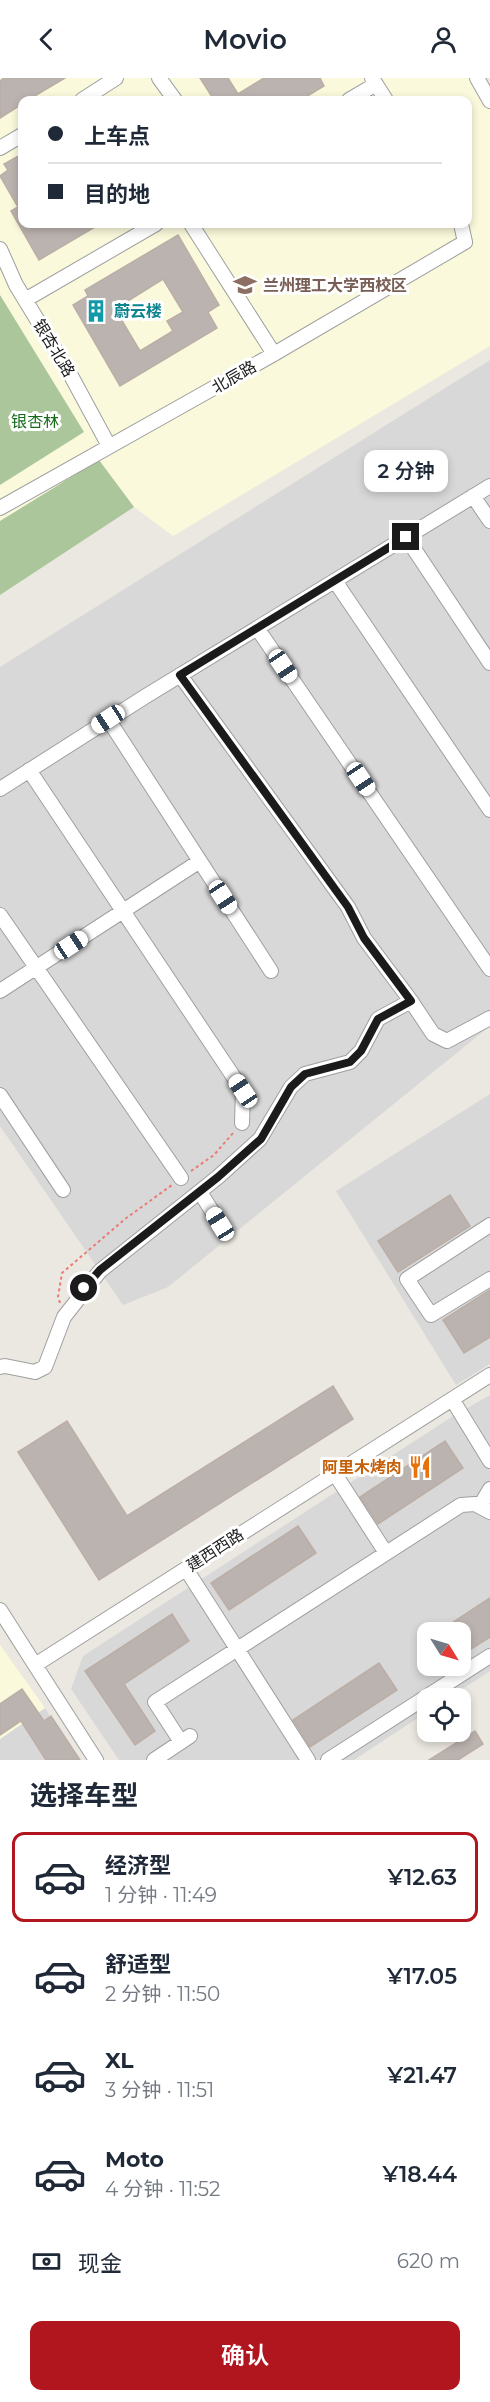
<!DOCTYPE html>
<html lang="zh">
<head>
<meta charset="utf-8">
<style>
	body { margin:0; font-family:Montserrat,"Noto Sans SC",sans-serif; background:#f6f6f7; color:#1f2937; height:100vh; display:flex; flex-direction:column; font-size:22px; white-space:nowrap }
	* { box-sizing:border-box; margin:0 }
	p { font-size:20px; color:#747a83 }
	.icon { flex:none; width:33px; height:33px; fill:none; stroke:currentColor; stroke-width:2; stroke-linecap:round; stroke-linejoin:round }
	.map { position:relative; height:1682px; overflow:hidden }
	.drawer { display:flex; flex-direction:column; background:#fff; flex:1 }
	.drawer>* { flex:none }
	.hud { position:absolute; left:18px; top:18px; width:454px; height:132px; border-radius:12px; box-shadow:0 3px 9px #0003; display:grid; align-content:center; height:132px; padding:0 30px; background:#fff }
	.needle { width:39px; rotate:127deg }
	.fabs { position:absolute; left:417px; top:1544px; display:grid; gap:12px }
	.fabs a { display:grid; place-items:center; width:54px; height:54px; border-radius:12px; background:#fff; box-shadow:0 3px 9px #0003; font-size:30px }
	.end { position:absolute; width:27px; height:27px; margin:-14px; border:8px solid #1b1b1b; background:#fff; box-shadow:0 0 0 3px #fff }
	.from { border-radius:50% }
	.bubble { position:absolute; height:42px; border-radius:12px; background:#fff; box-shadow:0 3px 9px #0003; font-size:20px; font-weight:600; line-height:42px; text-align:center }
	.car { position:absolute; width:18px; height:36px; margin:-18px -9px; border-radius:8px; box-shadow:0 0 4px 2px #0007; background:linear-gradient(#fff 24%,#345 0 40%,#fff 0 76%,#345 0 86%,#fff 0) }
	.hud b { display:flex; align-items:center; gap:21px; height:57px; font-size:22px }
	.hud b+b { border-top:2px solid #e0e1e3 }
	.hud i { width:15px; height:15px; background:#1f2937 }
	ul { padding:0; list-style:none }
	li { display:flex; align-items:center; gap:18px; height:90px; margin:0 12px 9px; padding:0 18px; border:3px solid transparent; border-radius:12px }
	li div { flex:1 }
	li b { display:block; font-size:22px }
	li em { font-style:normal; font-weight:600 }
	li.selected { border-color:#b1151d }
	li>.icon { width:54px; height:54px; stroke-width:1.5 }
	h2 { padding:0 30px; font-size:27px; line-height:72px }
	.pay { display:flex; align-items:center; gap:15px; height:66px; padding:0 30px; font-size:22px }
	.pay p { margin-inline-start:auto }
	.action { display:flex; gap:12px; margin-top:auto; padding:12px 30px }
	.action a { flex:1; height:69px; border-radius:12px; background:#b1151d; color:#fff; font-size:24px; font-weight:600; line-height:69px; text-align:center }
	header { display:flex; justify-content:space-between; align-items:center; height:78px; padding:0 30px; background:#fff; font-size:27px; font-weight:600 }
	.map>svg:first-child { display:block }
	.residential { fill:#d9d8d8; fill-rule:evenodd }
	.education { fill:#fbf9db; fill-rule:evenodd }
	.forest { fill:#aac69a }
	.building { fill:#bbb3af; stroke:#bbaea6; stroke-width:1.5; fill-rule:evenodd }
	.lines { fill:none; stroke-linecap:round; stroke-linejoin:round }
	.minor-casing { stroke:#9f9f9f; stroke-width:16 }
	.path { stroke:#ea7a74; stroke-width:2; stroke-dasharray:3 3; stroke-linecap:butt }
	.minor { stroke:#fff; stroke-width:14 }
	.route { stroke:#1b1b1b; stroke-width:8 }
	.labels { text-anchor:middle; dominant-baseline:central; stroke-width:6; stroke-linejoin:round; paint-order:stroke }
	.education-label { font-size:16px; font-weight:bold; fill:#785e54; stroke:#fff; text-anchor:start }
	.culture-label { font-size:16px; font-weight:bold; fill:#0d838f; stroke:#fff; text-anchor:start }
	.street-label { font-size:16px; fill:#1b1b1b; stroke:#fff }
	.park-label { font-size:16px; fill:#166b19; stroke:#fff }
	.food-label { font-size:16px; font-weight:bold; fill:#c56008; stroke:#fff; text-anchor:end }
</style>
</head>
<body>
<header><svg class="icon" aria-label="back" viewBox="0 0 24 24"><path d="M15 5l-7 7 7 7"/></svg>Movio<svg class="icon" aria-label="person" viewBox="0 0 24 24"><circle cx="12" cy="8" r="4"/><path d="M4 21q1-7 8-7t8 7"/></svg></header>
<div class="map">
<svg width="490" height="1682" viewBox="0 0 490 1682">
	<rect width="100%" height="100%" fill="#ebe8e1"/>
	<path class="residential" d="M490,282V948L168,1209L123,1227L0,1048V589Z
		M490,1016V1286L456,1307L336,1113Z
		M490,1317V1593L449,1620H428L427,1634L354,1682H119L71,1611L83,1578L450,1340ZM428,1554H460V1587H428Z
		M45,1630L76,1682H0V1661Z"/>
	<path class="education" d="M0,0H470L490,32V268L173,458L134,429L95,392L0,449ZM22,22H468V146H22Z
		M0,1567L45,1630L0,1661Z"/>
	<path class="forest" d="M0,217L84,354L0,407Z
		M99,382L134,429L0,517V443Z"/>
	<path class="building" d="M4,0H65L28,22H22V26L0,40V3Z
		M200,0H228L238,16L264,0H320L324,8L301,22H214Z
		M22,76V146H100L39,182L11,133L18,129L0,98L8,92L4,86Z
		M178,157L219,227L208,234L217,250L120,308L73,227L88,218L85,212ZM163,201L183,234L167,243L173,253L140,273L115,231Z
		M450,1117L470,1148L398,1194L378,1163Z
		M490,1212V1259L464,1275L443,1242Z
		M333,1308L353,1341L99,1502L18,1374L67,1343L127,1438Z
		M445,1363L463,1390L378,1446L360,1419Z
		M298,1448L316,1475L229,1532L211,1505Z
		M490,1520V1559L460,1578V1554H438Z
		M172,1536L189,1563L124,1606L155,1653L135,1667L85,1593Z
		M379,1585L397,1612L310,1669L293,1642Z
		M22,1611L44,1643L51,1638L80,1682H46L21,1643L0,1657V1626Z
		M475,1653L483,1666L458,1682H429Z"/>
	<g class="lines">
		<g class="minor-casing">
			<path id="minor" d="M159,0L175,22
				M372,0L386,22
				M477,0L490,23
				M82,22L116,0
				M349,22L376,6
				M0,70L22,57
				M191,146L274,276
				M0,171L16,207L69,294L109,368
				M25,222L156,146
				M473,418L490,443
				M0,430L274,276L465,164L461,146
				M406,459L490,585
				M335,503L490,732
				M257,550L490,891
				M180,597L348,829L364,860L411,923L433,956L447,963L490,940
				M108,641L271,893
				M29,692L243,1013L242,1045
				M0,711L146,618L490,408
				M0,837L181,1100
				M0,913L200,783
				M0,1017L63,1112
				M200,1114L220,1146
				M490,1147L407,1201L431,1237L490,1201
				M0,1289L5,1288L35,1294L45,1289L64,1239L100,1193L218,1099L260,1061L291,1009L305,996L350,984L361,973L378,941L411,923
				M452,1321L490,1383
				M335,1396L386,1475
				M480,1428L490,1411
				M186,1491L308,1682
				M0,1532L35,1587
				M181,1664L155,1624L461,1427L475,1426L490,1434
				M96,1682L35,1587L490,1297
				M154,1682L190,1658
				M328,1682L490,1578"/>
		</g>
		<path class="path" d="M191,1093L214,1077L233,1055
			M60,1225L58,1219L62,1195L125,1141L172,1107"/>
		<use href="#minor" class="minor"/>
	</g>
	<g class="lines">
		<path class="route" d="M84,1210L100,1192L218,1099L261,1061L291,1009L305,996L350,984L361,973L378,941L411,923L364,860L348,829L180,597L406,459"/>
	</g>
	<defs>
		<g id="university-bare" transform="scale(1.8)"><path d="M0-5L7-2L0 1L-7-2ZM-4 1L0 2.5L4 1V4Q0 6-4 4Z" fill="#8d6e63" stroke="#fff" stroke-width="2.5" paint-order="stroke"/></g>
		<g id="building-bare" transform="scale(1.8)"><path d="M-4-6H4V6H1V3H-1V6H-4ZM-2.5-4.3h1.7v1.8h-1.7ZM.8-4.3h1.7v1.8H.8ZM-2.5-1h1.7V.8h-1.7ZM.8-1h1.7V.8H.8Z" fill="#0f9aa8" stroke="#fff" stroke-width="2.5" paint-order="stroke"/></g>
		<g id="restaurant-bare" transform="scale(1.8)"><path d="M-5-6h1v4h1v-4h1v4h1v-4h1v5L-1.5 .5V6h-2V.5L-5-1ZM5-6V6H3V1.5H1.5Q1.5-4 5-6Z" fill="#e8710a" stroke="#fff" stroke-width="2.5" paint-order="stroke"/></g>
	</defs>
	<g fill-rule="evenodd">
		<use href="#university-bare" x="245" y="207"/>
		<use href="#building-bare" x="96" y="233"/>
		<use href="#restaurant-bare" x="420" y="1389"/>
	</g>
	<g class="labels">
		<g class="education-label">
			<text x="263" y="207">兰州理工大学西校区</text>
		</g>
		<g class="culture-label">
			<text x="114" y="233">蔚云楼</text>
		</g>
		<g class="street-label">
			<text transform="translate(54 270) rotate(59)">银杏北路</text>
			<text transform="translate(234 299) rotate(-30)">北辰路</text>
			<text transform="translate(215 1472) rotate(-33)">建西西路</text>
		</g>
		<g class="park-label">
			<text x="35" y="343">银杏林</text>
		</g>
		<g class="food-label">
			<text x="402" y="1389">阿里木烤肉</text>
		</g>
	</g>
</svg>
<div class="fabs">
<a><svg class="needle" viewBox="-14 -14 28 28"><path d="M0-13l5 13h-10z" fill="#e53935"/><path d="M0 13l5-13h-10z" fill="#747a83"/></svg></a>
<a><svg class="icon" aria-label="locate" viewBox="0 0 24 24"><circle cx="12" cy="12" r="6"/><path d="M12 2v4M12 18v4M2 12h4M18 12h4"/></svg></a>
</div>
<i class="end from" style="left:84px;top:1210px"></i>
<i class="end" style="left:406px;top:459px"></i>
<div class="bubble" style="left:364px;top:372px;width:84px">2 分钟</div>
<i class="car" style="left:283px;top:588px;rotate:146deg"></i>
<i class="car" style="left:108px;top:641px;rotate:237deg"></i>
<i class="car" style="left:361px;top:701px;rotate:146deg"></i>
<i class="car" style="left:223px;top:819px;rotate:147deg"></i>
<i class="car" style="left:71px;top:867px;rotate:57deg"></i>
<i class="car" style="left:243px;top:1013px;rotate:326deg"></i>
<i class="car" style="left:220px;top:1146px;rotate:328deg"></i>
<div class="hud">
<b><i class="from"></i>上车点</b>
<b><i></i>目的地</b>
</div>
</div>
<section class="drawer">
<h2>选择车型</h2>
<ul>
<li class="selected"><svg class="icon" aria-label="car" viewBox="0 0 24 24"><path d="M5 17H2v-5l4-1 3-4h7l3 4 3 1v5h-3M9 17h6M6 11h13"/><circle cx="7" cy="17" r="2"/><circle cx="17" cy="17" r="2"/></svg><div><b>经济型</b><p>1 分钟 · 11:49</p></div><em>¥12.63</em></li>
<li><svg class="icon" aria-label="car" viewBox="0 0 24 24"><path d="M5 17H2v-5l4-1 3-4h7l3 4 3 1v5h-3M9 17h6M6 11h13"/><circle cx="7" cy="17" r="2"/><circle cx="17" cy="17" r="2"/></svg><div><b>舒适型</b><p>2 分钟 · 11:50</p></div><em>¥17.05</em></li>
<li><svg class="icon" aria-label="car" viewBox="0 0 24 24"><path d="M5 17H2v-5l4-1 3-4h7l3 4 3 1v5h-3M9 17h6M6 11h13"/><circle cx="7" cy="17" r="2"/><circle cx="17" cy="17" r="2"/></svg><div><b>XL</b><p>3 分钟 · 11:51</p></div><em>¥21.47</em></li>
<li><svg class="icon" aria-label="car" viewBox="0 0 24 24"><path d="M5 17H2v-5l4-1 3-4h7l3 4 3 1v5h-3M9 17h6M6 11h13"/><circle cx="7" cy="17" r="2"/><circle cx="17" cy="17" r="2"/></svg><div><b>Moto</b><p>4 分钟 · 11:52</p></div><em>¥18.44</em></li>
</ul>
<div class="pay"><svg class="icon" aria-label="cash" viewBox="0 0 24 24"><path d="M3 7h18v10H3z"/><circle cx="12" cy="12" r="2"/></svg>现金<p>620 m</p></div>
<div class="action"><a>确认</a></div>
</section>
</body>
</html>
